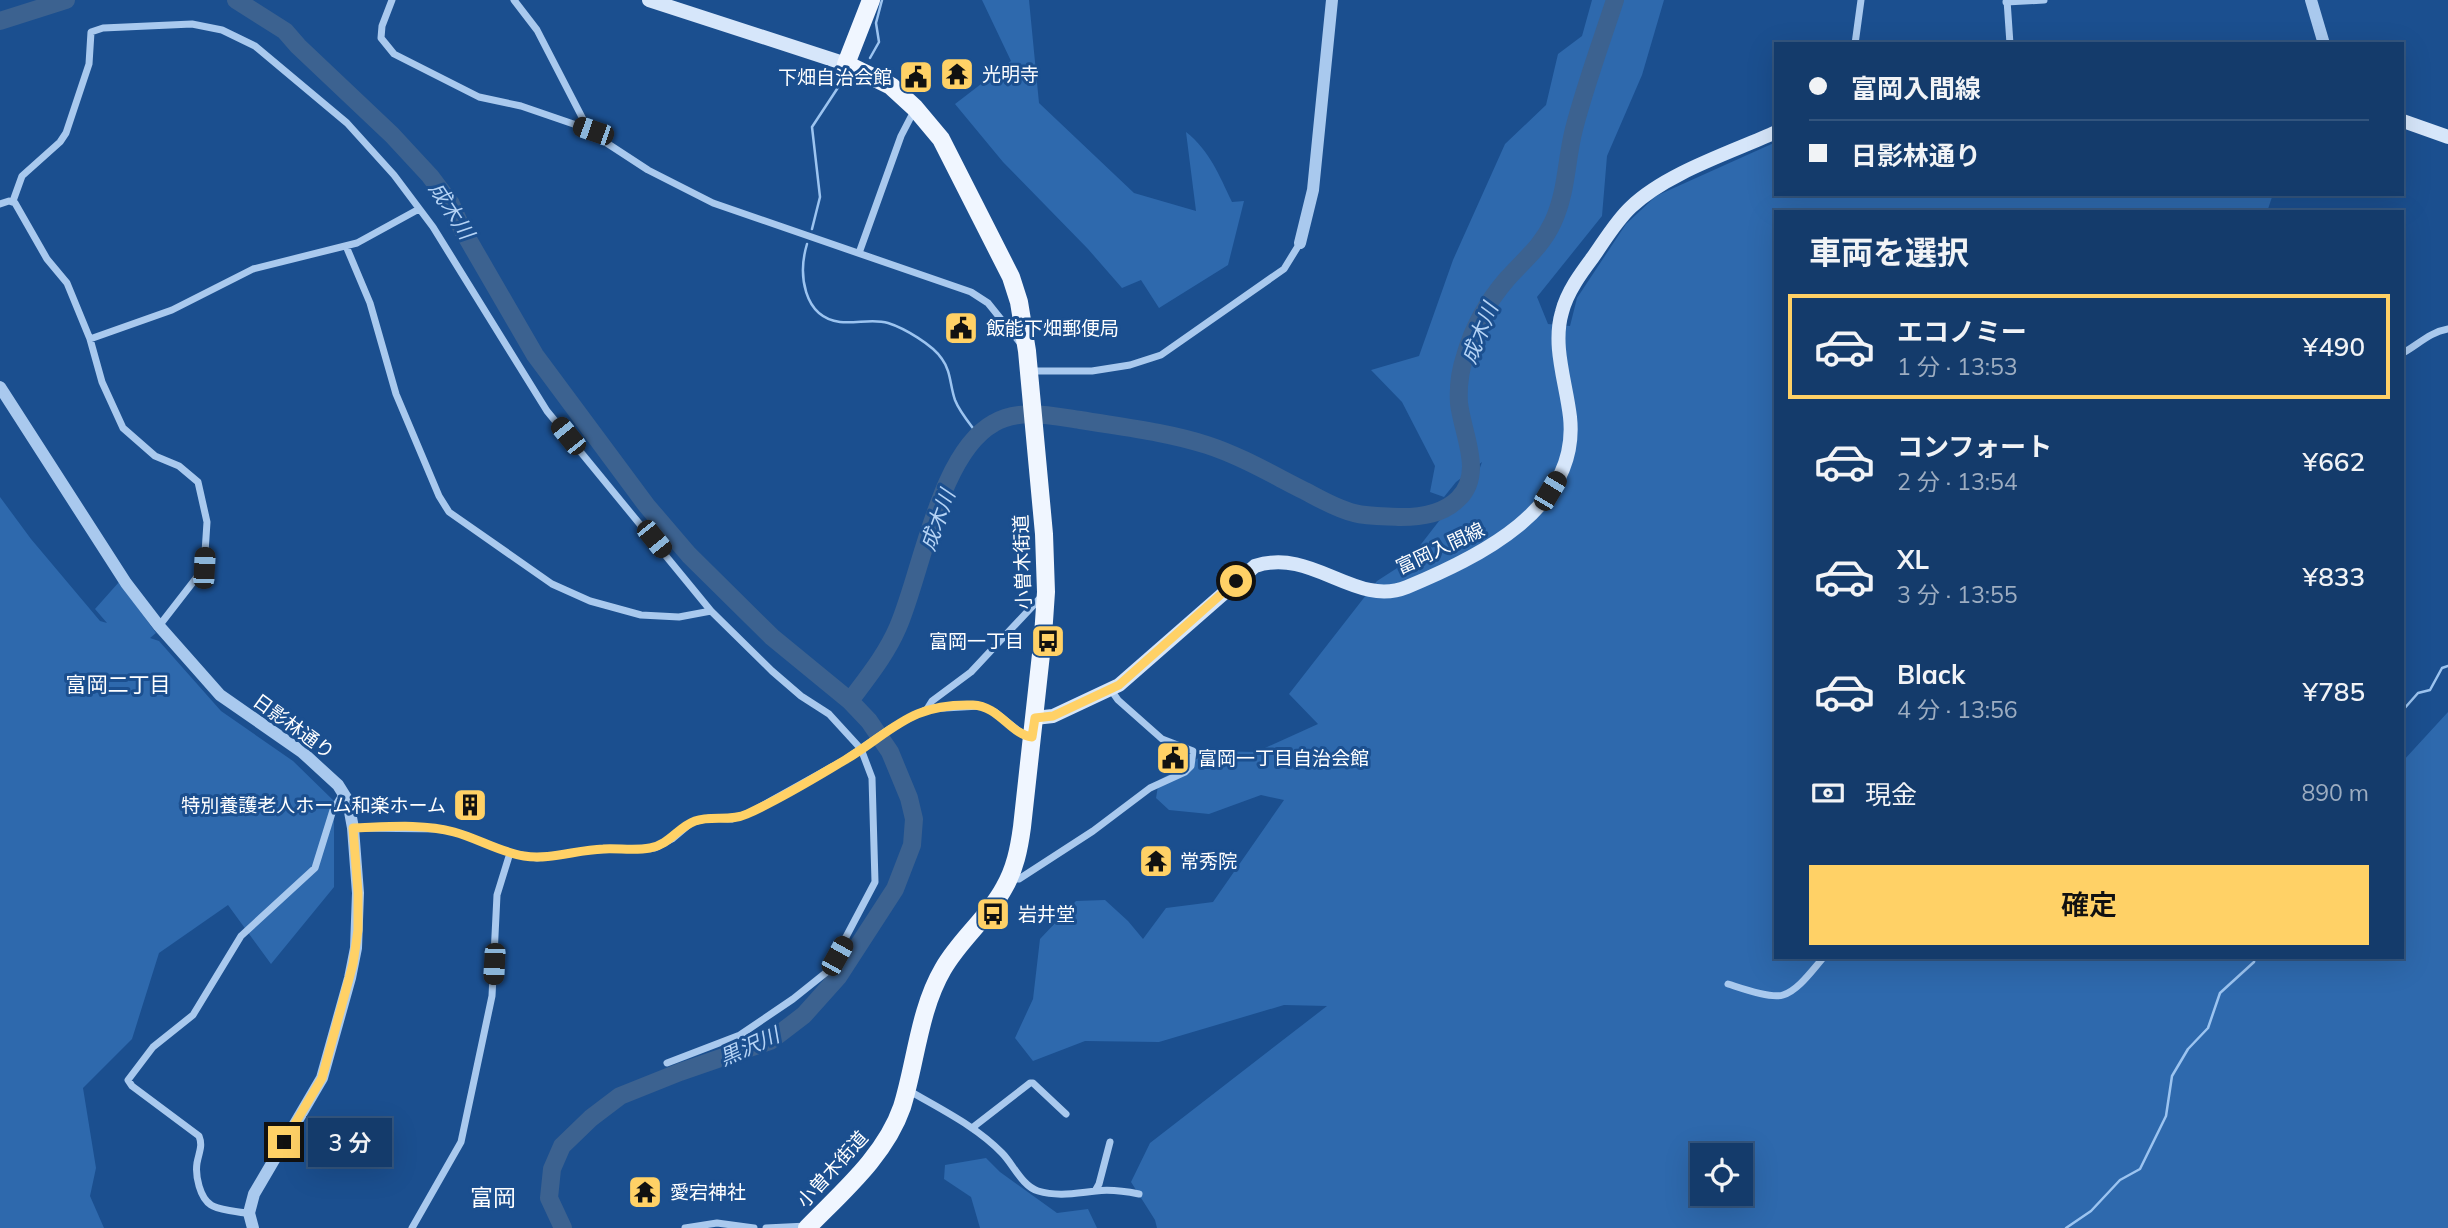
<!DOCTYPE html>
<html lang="ja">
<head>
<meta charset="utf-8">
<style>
	body { margin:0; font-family:Mulish,"Noto Sans JP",sans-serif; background:#214673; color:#f1f3f6; height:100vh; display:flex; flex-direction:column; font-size:26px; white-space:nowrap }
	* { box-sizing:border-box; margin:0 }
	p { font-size:23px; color:#9dadc1 }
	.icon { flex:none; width:38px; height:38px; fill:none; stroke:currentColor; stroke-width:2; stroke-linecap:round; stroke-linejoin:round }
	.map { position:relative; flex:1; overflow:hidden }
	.sheet { position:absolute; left:1774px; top:210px; width:630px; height:749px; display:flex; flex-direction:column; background:#143b6b; border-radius:0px; box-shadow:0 7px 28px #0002,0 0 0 2px #33557e }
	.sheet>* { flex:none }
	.hud { position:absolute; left:1774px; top:42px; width:630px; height:154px; border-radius:0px; box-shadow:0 7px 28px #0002,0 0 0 2px #33557e; display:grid; align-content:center; height:154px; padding:0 35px; background:#143b6b }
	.buttons { position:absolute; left:1690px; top:1143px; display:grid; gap:14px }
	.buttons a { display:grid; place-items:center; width:63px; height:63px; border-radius:0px; background:#143b6b; box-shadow:0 7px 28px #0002,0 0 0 2px #33557e; font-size:35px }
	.end { position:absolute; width:32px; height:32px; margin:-16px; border:9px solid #ffd166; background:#111; box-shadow:0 0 0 4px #111 }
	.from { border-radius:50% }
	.bubble { position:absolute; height:49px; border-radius:0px; background:#143b6b; box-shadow:0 7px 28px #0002,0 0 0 2px #33557e; font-size:23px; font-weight:600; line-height:49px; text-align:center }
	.car { position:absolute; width:21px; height:42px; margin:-21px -10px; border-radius:9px; box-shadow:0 0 5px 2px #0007; background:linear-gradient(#222 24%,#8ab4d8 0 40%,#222 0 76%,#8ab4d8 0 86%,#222 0) }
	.hud b { display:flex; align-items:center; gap:24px; height:66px; font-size:26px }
	.hud b+b { border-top:2px solid #33557e }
	.hud i { width:18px; height:18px; background:#f1f3f6 }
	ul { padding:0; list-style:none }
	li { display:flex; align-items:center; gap:21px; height:105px; margin:0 14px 10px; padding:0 21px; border:4px solid transparent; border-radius:0px }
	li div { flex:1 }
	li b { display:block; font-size:26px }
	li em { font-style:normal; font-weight:600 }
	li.current { border-color:#ffd166 }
	li>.icon { width:63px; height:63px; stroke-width:1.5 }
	h2 { padding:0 35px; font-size:32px; line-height:84px }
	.pay { display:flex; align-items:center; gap:18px; height:77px; padding:0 35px; font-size:26px }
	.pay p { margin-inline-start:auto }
	.action { display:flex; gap:14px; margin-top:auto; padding:14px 35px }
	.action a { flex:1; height:80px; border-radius:0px; background:#ffd166; color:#111; font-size:28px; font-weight:600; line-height:80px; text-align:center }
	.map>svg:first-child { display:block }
	.green { fill:#2e69ad; fill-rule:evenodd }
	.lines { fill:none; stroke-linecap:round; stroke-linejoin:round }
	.stream { stroke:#9cc4f0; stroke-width:2.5 }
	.river { stroke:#3c6290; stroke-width:18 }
	.minor { stroke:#a9c9ee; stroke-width:7 }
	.tertiary { stroke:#a9c9ee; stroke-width:12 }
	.secondary { stroke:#d6e6fa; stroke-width:14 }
	.primary { stroke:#f0f6ff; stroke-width:18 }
	.route { stroke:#ffd166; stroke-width:9 }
	.labels { text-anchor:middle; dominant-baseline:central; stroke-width:6; stroke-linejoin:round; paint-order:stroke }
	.poi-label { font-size:19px; fill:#fff; stroke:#1b4f8f; text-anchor:start }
	.street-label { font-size:19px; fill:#fff; stroke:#1b4f8f }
	.water-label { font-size:21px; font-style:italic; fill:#b5d3f5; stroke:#1b4f8f }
	.neighbourhood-label { font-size:21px; fill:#fff; stroke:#1b4f8f }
	.quarter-label { font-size:23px; fill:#fff; stroke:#1b4f8f }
</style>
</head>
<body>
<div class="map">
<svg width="2448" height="1228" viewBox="0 0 2448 1228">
	<rect width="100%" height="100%" fill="#1b4f8f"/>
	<path class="green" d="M982,0H1029L1039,103L1134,193L1196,211L1186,132C1210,151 1219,175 1232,202L1244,201L1228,265L1159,308L1141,280L1122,288L1088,249L1003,162L955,104L1011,61Z
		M1592,0H1664L1642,75L1607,156L1602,216L1537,297L1548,324L1570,326L1577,298L1626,224L1656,196L1776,142V194H2273L2267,212H1776V957H2403V761L2448,712V1228H1157L1155,1220L1131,1182L1150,1143L1327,1006L1284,1005L1159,1042L1085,1041L1033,1061L1015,1038L1033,999L1040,939L1076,901L1105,900L1128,921L1143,939L1166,908L1213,902L1284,800L1261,795L1209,814L1169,810L1156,798L1159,780L1211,751L1256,752L1318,724L1289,694L1377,581L1408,561L1439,521L1471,493L1482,462L1456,482L1444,497L1430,492L1435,466L1402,402L1371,370L1419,356L1453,260L1505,144L1546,105L1558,54L1582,36ZM1703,1155H1741V1194H1703Z
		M0,497L31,539L100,621L107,623L95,609L119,582L156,633L150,638L159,641L221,711L293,761L334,801V887L271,964L228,905L159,953L132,1039L83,1088L96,1168L90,1196L104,1228H0Z
		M986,1158L1000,1172L1057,1213L1088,1209L1097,1228H980L971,1197L944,1179L945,1165Z"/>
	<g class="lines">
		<path class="stream" d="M870,58L879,42L876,23L882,0
			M812,229L820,197L812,127L839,86L855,85L859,82
			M807,244C798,274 803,317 840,322C856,324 873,318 888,323C904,328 933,345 942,359C951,371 950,386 955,400C960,413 971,425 979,436
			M2403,710L2418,693L2430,690L2442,668L2448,666
			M2066,1228L2091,1211L2120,1180L2140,1169L2166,1116L2172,1076L2188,1049L2208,1028L2220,993L2254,962L2255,957"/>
		<path class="river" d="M236,0L285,31L298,46L392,135L430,176L451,204L462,229L535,355L647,506L689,555L772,637L850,701L869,721L890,752L909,798L914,819L912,845L895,889L838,977L804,1015L770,1041L680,1072L620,1096L591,1118L562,1146L552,1169L549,1198L563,1228
			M0,21L66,0
			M850,701C867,678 886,655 898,627C922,572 939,453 994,423C1020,408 1053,416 1080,420C1122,427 1167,432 1207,445C1241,456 1273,475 1305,491C1320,499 1337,509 1354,513C1369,517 1386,516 1401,517C1422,517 1443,514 1458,499C1485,474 1462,433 1459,403C1458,387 1460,371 1465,356C1473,328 1488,301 1507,279C1524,260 1542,246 1553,222C1567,192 1566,160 1574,129C1585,86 1601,43 1615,0"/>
		<path class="minor" d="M392,0L382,26L381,38L394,54L479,97L521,106L591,130
			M514,0L537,30L584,121L599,138L648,170L713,203L971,292L988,303L1021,344
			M2007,0L2010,44
			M2006,2L2044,0
			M1855,44L1861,0
			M13,201L22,176L60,142L66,133L89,64L91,32L103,28L192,24L222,30L255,46L347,123L394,175L433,227L547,411L711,611L679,617L641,615L590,601L552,584L449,512L439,496L396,394L370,303L346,246
			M0,204L9,201L15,203L47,259L67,283L90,339L102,382L123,428L155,456L179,466L198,482L207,522L204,568L159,626
			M859,253L901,136L915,109
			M90,339L172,310L253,269L357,243L419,209
			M2403,353C2419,344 2430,332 2448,329
			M1029,371H1092L1130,365L1161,355L1284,269L1300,243
			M927,709L932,701L971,672L1043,595
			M353,828L443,829L467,836L510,853L537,858L593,850L655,848L672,839L692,822L709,818L732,819L749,813L846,759L891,728L927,709L980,706L995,712L1025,736L1032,737
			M1010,879H1019L1093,831L1150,788L1185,772L1191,766L1193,751L1162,739L1118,700L1111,690
			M1728,984C1741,988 1770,999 1783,995C1799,990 1813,969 1824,957
			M667,1063L740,1035L793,999L828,971L875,882L872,778L861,749L829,714L801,696L772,671L711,611
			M908,1090C940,1109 976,1126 1002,1153C1013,1164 1022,1186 1038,1191C1058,1197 1076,1193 1096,1191C1111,1189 1124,1191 1139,1194
			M972,1128L1030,1083H1033L1066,1114
			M1095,1191L1099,1184L1110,1142
			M249,1213C242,1213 216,1209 211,1205C200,1198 195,1176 197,1163C199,1152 203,1146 199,1136L132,1086L128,1080L153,1047L193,1015L241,936L315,868L333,810L343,793
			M412,1228L461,1142L492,996L497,895L510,853
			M685,1228L717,1223L754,1228
			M766,1228L807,1226"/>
		<path class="tertiary" d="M2311,0L2324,44
			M1300,243L1313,190L1332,0
			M0,387L126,583L159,626L220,695L302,752L338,785L348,801L353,828L358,893L356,948L350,978L322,1078L254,1194L249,1213L253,1228"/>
		<path class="secondary" d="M649,0L846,64
			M2403,121L2448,137
			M1035,718L1053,716L1119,685L1255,566C1313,547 1355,608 1407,587C1477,558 1580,509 1570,417C1566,382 1552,346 1562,312C1567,292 1581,273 1593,257C1605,240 1616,221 1631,207C1666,173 1732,152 1776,132"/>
		<path class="primary" d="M807,1228C842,1192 885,1156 902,1107C916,1062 919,1010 943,969C960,939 988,918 1004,888C1015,869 1019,849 1022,827L1043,636L1046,592L1044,534L1027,351L1019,302L1011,277L941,139L915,108L891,86L846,64L871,0"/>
	</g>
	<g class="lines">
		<path class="route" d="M284,1142L322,1078L353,964L358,930V893L353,828C385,827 422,823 454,832C477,838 499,852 524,856C550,860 576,850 603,849C618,848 635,851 650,848C669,845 678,827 695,821C712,815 730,822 747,814C781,799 813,779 845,760C893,731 910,703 973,705C999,706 1010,734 1032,737L1035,718L1053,716L1119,685L1236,581"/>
	</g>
	<defs>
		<g id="temple-square" transform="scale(1.75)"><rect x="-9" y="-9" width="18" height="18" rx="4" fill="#ffd166" stroke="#1b4f8f"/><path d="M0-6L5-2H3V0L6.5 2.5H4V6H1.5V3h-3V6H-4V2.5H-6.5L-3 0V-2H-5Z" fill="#111"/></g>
		<g id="civic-square" transform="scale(1.75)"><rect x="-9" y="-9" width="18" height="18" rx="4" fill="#ffd166" stroke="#1b4f8f"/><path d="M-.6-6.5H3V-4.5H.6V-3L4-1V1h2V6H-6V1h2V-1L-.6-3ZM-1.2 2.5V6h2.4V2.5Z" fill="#111"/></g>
		<g id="bus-square" transform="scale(1.75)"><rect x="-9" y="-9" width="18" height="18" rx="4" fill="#ffd166" stroke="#1b4f8f"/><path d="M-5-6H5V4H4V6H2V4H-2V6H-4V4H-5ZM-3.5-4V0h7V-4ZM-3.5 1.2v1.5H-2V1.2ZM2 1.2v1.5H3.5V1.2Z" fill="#111"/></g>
		<g id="building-square" transform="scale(1.75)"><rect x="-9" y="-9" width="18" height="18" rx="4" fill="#ffd166" stroke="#1b4f8f"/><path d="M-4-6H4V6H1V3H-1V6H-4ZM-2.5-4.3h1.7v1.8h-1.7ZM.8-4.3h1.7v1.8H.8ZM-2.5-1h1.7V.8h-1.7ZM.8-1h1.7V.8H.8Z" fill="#111"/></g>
	</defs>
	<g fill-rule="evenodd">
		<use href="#temple-square" x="957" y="74"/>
		<use href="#civic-square" x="916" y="77"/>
		<use href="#civic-square" x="961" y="328"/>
		<use href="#bus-square" x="1048" y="641"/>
		<use href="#civic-square" x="1173" y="758"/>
		<use href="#building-square" x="470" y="805"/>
		<use href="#temple-square" x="1156" y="861"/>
		<use href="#bus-square" x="993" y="914"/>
		<use href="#temple-square" x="645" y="1192"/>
	</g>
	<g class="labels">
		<g class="poi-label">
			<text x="982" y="74">光明寺</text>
			<text x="892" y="77" text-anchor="end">下畑自治会館</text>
			<text x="986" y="328">飯能下畑郵便局</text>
			<text x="1024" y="641" text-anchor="end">富岡一丁目</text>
			<text x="1198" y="758">富岡一丁目自治会館</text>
			<text x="446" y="805" text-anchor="end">特別養護老人ホーム和楽ホーム</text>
			<text x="1180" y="861">常秀院</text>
			<text x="1018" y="914">岩井堂</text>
			<text x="670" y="1192">愛宕神社</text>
		</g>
		<g class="street-label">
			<text transform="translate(1440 548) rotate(-25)">富岡入間線</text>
			<text transform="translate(1022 562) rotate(-92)">小曽木街道</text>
			<text transform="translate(294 726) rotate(36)">日影林通り</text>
			<text transform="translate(832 1169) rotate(-48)">小曽木街道</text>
		</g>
		<g class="water-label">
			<text transform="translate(452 210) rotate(57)">成木川</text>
			<text transform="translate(1479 333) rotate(-68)">成木川</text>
			<text transform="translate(937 520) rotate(-70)">成木川</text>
			<text transform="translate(749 1046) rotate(-24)">黒沢川</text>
		</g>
		<g class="neighbourhood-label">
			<text x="118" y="684">富岡二丁目</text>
		</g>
		<g class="quarter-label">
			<text x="493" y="1197">富岡</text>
		</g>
	</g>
</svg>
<div class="buttons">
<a><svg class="icon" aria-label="locate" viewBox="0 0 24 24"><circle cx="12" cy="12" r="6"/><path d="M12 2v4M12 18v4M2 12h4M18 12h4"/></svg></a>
</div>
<i class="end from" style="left:1236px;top:581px"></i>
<i class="end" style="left:284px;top:1142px"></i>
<div class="bubble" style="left:308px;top:1118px;width:84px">3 分</div>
<i class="car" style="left:593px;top:131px;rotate:289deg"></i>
<i class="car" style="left:568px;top:436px;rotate:321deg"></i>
<i class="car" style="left:1550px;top:491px;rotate:31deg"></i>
<i class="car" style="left:654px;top:539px;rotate:141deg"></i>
<i class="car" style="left:204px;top:568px;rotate:3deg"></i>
<i class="car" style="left:837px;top:956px;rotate:29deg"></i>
<i class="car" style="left:494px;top:964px;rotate:183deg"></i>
<div class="hud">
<b><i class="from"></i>富岡入間線</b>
<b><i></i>日影林通り</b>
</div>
<section class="sheet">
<h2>車両を選択</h2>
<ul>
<li class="current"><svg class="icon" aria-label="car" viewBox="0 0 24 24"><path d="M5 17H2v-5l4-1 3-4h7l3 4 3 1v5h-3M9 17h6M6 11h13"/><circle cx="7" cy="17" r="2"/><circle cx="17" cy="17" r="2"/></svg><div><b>エコノミー</b><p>1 分 · 13:53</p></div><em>¥490</em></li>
<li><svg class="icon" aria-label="car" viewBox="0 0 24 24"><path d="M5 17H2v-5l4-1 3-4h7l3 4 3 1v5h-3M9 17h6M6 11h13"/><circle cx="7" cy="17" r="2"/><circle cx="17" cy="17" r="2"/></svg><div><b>コンフォート</b><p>2 分 · 13:54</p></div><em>¥662</em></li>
<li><svg class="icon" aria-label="car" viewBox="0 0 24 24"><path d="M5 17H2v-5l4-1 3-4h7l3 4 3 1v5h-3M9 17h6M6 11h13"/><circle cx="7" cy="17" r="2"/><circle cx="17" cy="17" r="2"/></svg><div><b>XL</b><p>3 分 · 13:55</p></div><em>¥833</em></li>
<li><svg class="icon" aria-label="car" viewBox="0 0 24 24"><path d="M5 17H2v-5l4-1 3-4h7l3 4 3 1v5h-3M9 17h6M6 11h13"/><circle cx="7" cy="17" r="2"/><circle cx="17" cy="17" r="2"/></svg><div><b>Black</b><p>4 分 · 13:56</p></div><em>¥785</em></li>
</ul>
<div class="pay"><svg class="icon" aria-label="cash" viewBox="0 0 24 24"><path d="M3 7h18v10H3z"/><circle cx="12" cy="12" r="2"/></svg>現金<p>890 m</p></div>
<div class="action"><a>確定</a></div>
</section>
</div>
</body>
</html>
